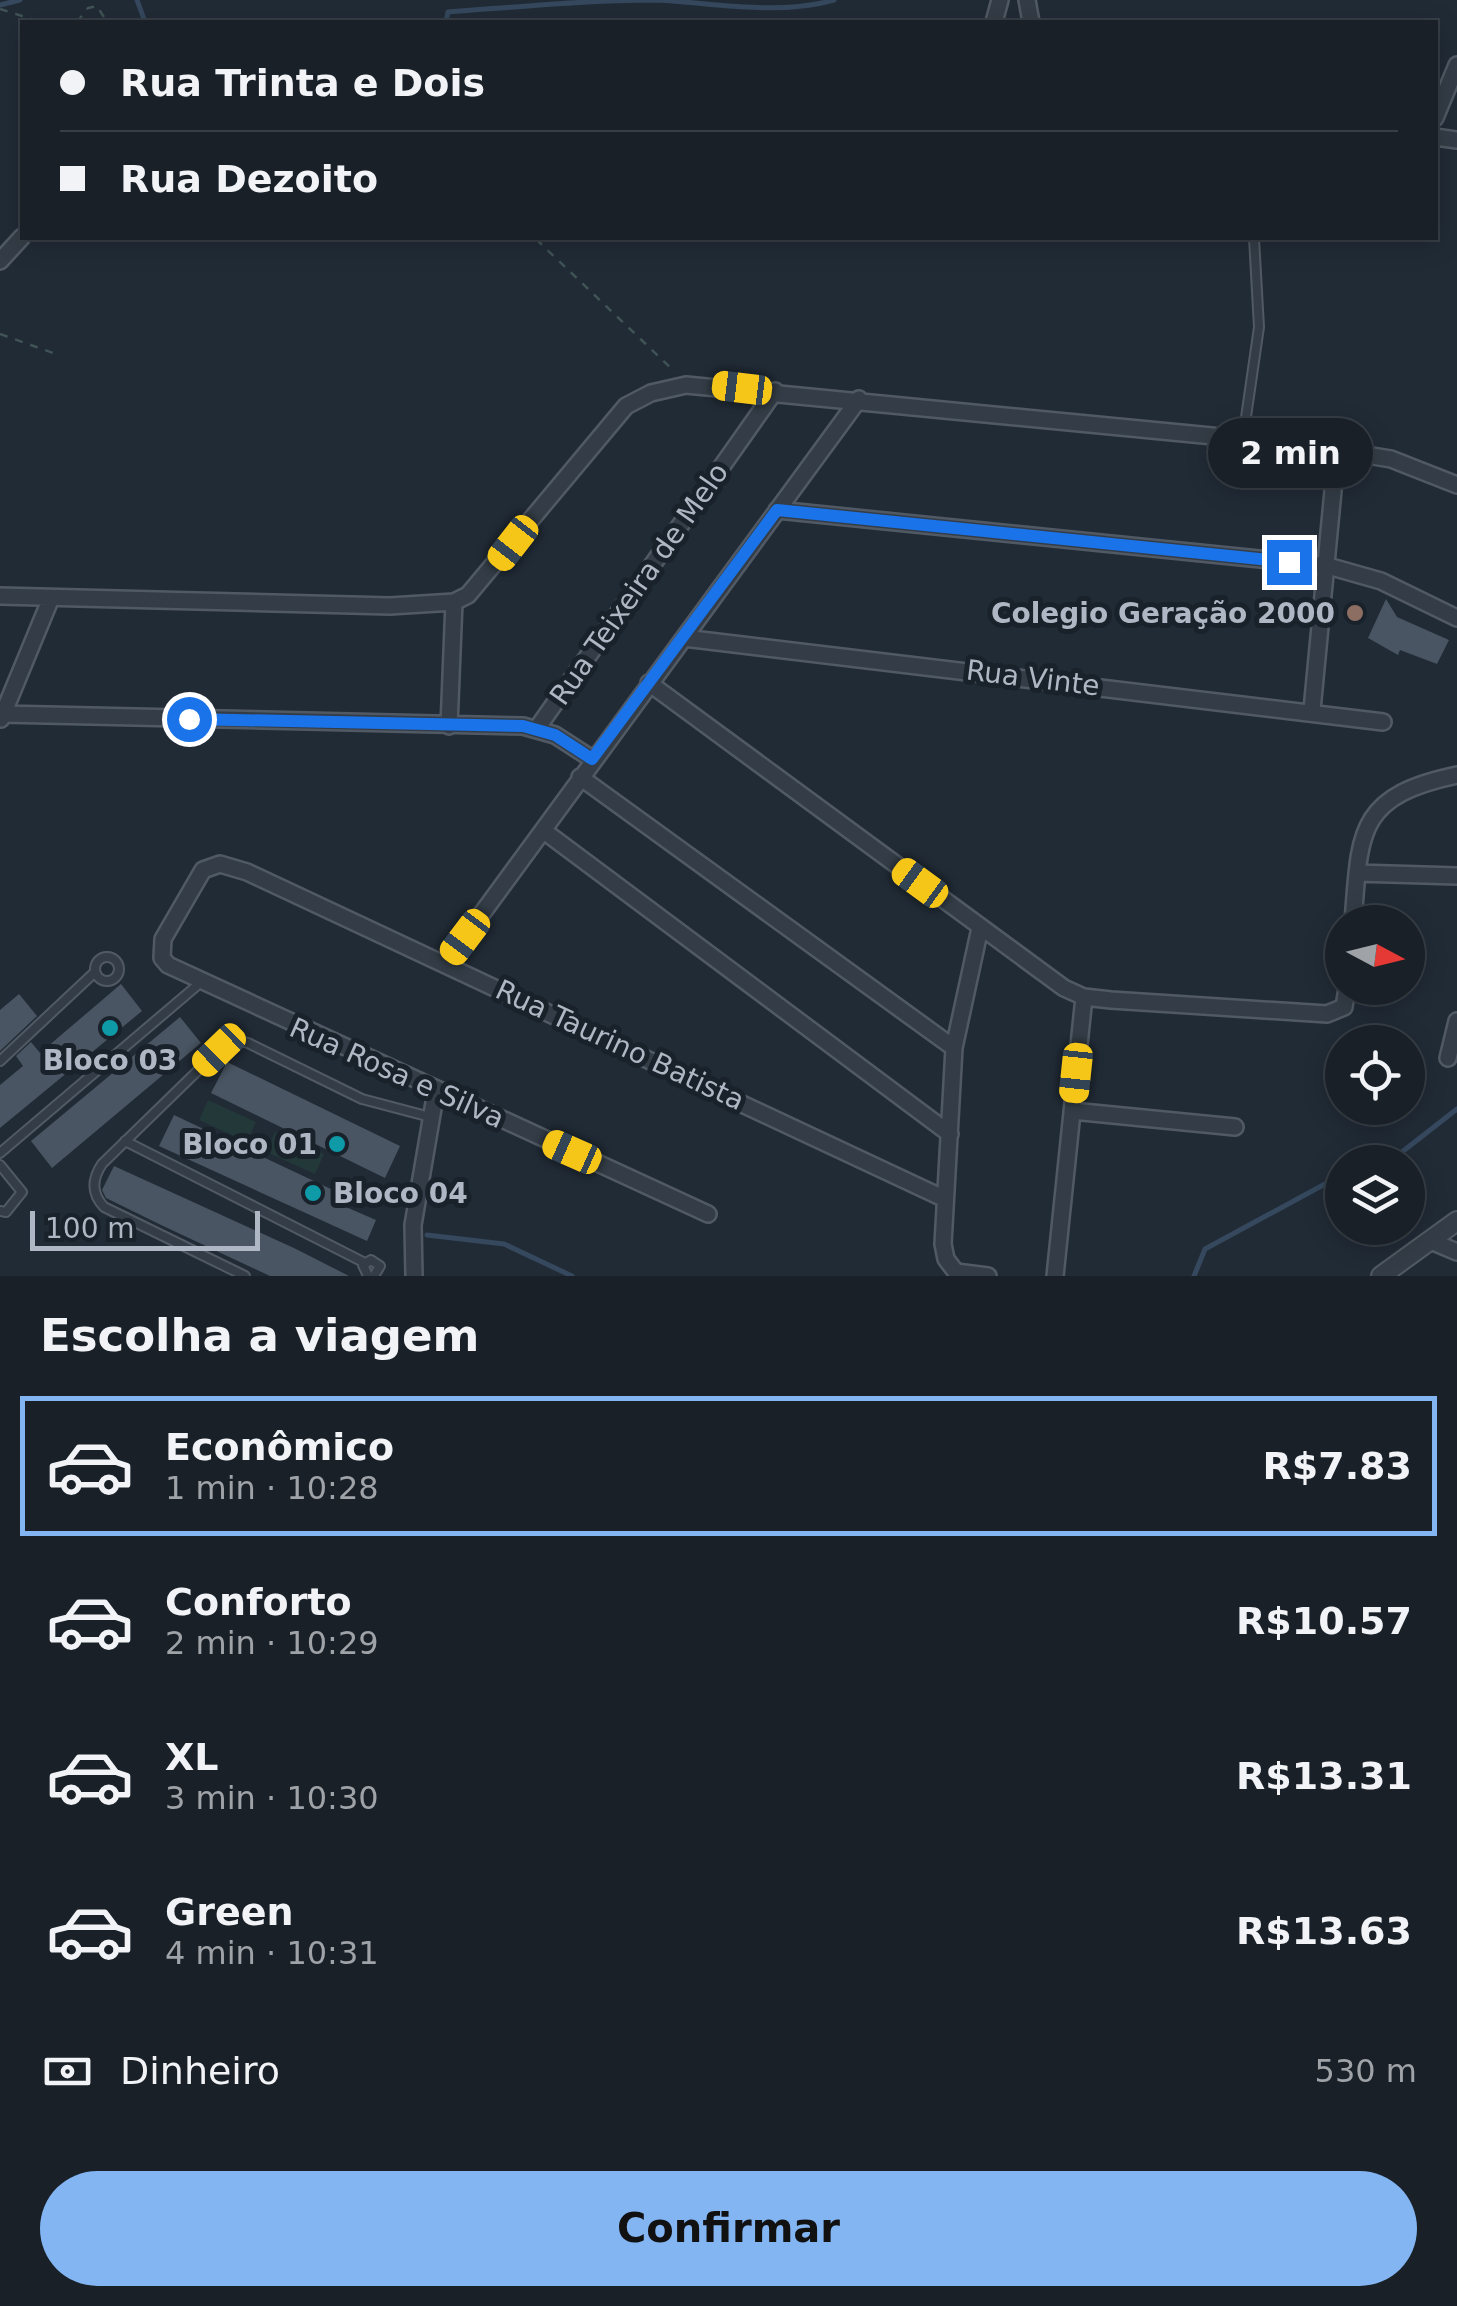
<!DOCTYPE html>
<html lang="pt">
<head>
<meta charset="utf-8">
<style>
	body { margin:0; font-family:"DejaVu Sans",sans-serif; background:#222830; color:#f1f3f6; height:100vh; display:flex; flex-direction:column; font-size:38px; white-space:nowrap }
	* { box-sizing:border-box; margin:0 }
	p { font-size:32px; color:#9fa3a8 }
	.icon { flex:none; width:55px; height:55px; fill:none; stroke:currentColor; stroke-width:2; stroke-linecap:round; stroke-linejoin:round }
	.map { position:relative; height:1276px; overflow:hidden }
	.sheet { display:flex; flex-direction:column; background:#192028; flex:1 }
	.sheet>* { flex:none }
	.top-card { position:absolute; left:20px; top:20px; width:1418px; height:220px; border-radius:0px; box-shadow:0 5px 25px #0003,0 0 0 2px #373e45; display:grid; align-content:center; height:220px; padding:0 40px; background:#192028 }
	.needle { width:65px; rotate:97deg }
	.fabs { position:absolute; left:1325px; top:905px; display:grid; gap:20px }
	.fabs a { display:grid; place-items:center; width:100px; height:100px; border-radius:50%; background:#192028; box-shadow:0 5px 25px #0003,0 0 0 2px #373e45; font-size:50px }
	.scale { position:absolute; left:30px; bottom:25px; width:230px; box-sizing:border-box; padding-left:10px; border:5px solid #aeb7c3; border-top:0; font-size:28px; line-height:35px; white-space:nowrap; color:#aeb7c3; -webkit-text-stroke:8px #19222b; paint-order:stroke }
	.end { position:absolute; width:45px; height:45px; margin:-22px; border:12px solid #1a73e8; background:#fff; box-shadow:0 0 0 5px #fff }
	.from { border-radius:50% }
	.bubble { position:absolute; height:70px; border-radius:35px; background:#192028; box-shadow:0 5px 25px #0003,0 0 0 2px #373e45; font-size:32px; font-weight:600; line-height:70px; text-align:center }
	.car { position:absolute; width:30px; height:60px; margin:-30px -15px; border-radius:12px; box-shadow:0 0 8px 2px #0007; background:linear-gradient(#f5c518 24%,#345 0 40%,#f5c518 0 76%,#345 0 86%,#f5c518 0) }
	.top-card b { display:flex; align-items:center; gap:35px; height:95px; font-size:38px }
	.top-card b+b { border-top:2px solid #373e45 }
	.top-card i { width:25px; height:25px; background:#f1f3f6 }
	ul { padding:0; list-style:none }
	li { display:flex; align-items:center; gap:30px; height:140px; margin:0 20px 15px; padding:0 20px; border:5px solid transparent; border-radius:0px }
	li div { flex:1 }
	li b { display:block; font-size:38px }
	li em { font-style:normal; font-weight:600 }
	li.on { border-color:#83b5f3 }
	li>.icon { width:90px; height:90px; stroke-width:1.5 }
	h2 { padding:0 40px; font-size:45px; line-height:120px }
	.pay { display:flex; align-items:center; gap:25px; height:110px; padding:0 40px; font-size:38px }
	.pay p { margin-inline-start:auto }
	.button { display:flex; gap:20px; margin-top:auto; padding:20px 40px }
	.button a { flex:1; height:115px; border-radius:60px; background:#83b5f3; color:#111; font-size:40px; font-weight:600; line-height:115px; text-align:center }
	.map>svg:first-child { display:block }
	.green { fill:#233838 }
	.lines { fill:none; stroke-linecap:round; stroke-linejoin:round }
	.stream { stroke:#35485d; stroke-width:5 }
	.building { fill:#495562 }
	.service-casing { stroke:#515a64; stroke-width:12 }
	.minor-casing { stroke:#515a64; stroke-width:20 }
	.tertiary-casing { stroke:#515a64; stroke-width:22 }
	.path { stroke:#405355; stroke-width:2.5; stroke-dasharray:8 8; stroke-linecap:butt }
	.service { stroke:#343d47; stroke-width:8 }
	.minor { stroke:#343d47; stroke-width:15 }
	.tertiary { stroke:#343d47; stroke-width:18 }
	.route { stroke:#1a73e8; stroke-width:12 }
	.education-dot { fill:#8d6e63; stroke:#19222b; stroke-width:4 }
	.culture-dot { fill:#0f9aa8; stroke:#19222b; stroke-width:4 }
	.labels { text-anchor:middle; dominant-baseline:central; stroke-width:10; stroke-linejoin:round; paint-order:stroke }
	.street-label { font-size:28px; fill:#aeb7c3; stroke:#19222b }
	.poi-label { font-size:28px; font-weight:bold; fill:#aeb7c3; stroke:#19222b; text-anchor:end }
</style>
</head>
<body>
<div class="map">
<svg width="1457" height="1276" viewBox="0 0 1457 1276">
	<rect width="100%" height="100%" fill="#212b36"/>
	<path class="green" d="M208,1100L256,1122L247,1142L199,1120Z
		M275,1132L324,1154L315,1174L266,1152Z"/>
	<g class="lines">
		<path class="stream" d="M137,0L145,22
			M0,5L20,0
			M446,22L448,12C517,7 587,0 657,0C714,3 778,16 834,0
			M1389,1162L1457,1109
			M427,1235L504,1244L572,1276
			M1194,1276L1205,1249L1325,1184L1342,1181"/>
	</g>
	<path class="building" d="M1386,599L1397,617L1449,640L1437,664L1400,650L1398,655L1368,638Z
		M121,984L142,1011L0,1128V1085L23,1066L16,1056L31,1042L40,1053Z
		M19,994L37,1016L0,1051V1010Z
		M180,1017L201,1043L52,1168L31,1141Z
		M227,1062L400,1146L385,1178L211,1093Z
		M174,1115L350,1198L346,1207L376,1220L367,1241L159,1146Z
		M114,1166L296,1249L349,1276H270L161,1225L106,1198L102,1190Z"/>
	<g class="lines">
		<g class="service-casing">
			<path id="service" d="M1243,438L1259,327L1254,238
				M95 969a12 12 0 1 1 24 0a12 12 0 1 1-24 0Z
				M0,1061L95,972
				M125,1141L365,1263
				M0,1153L200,983
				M0,1165L22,1192L6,1212L0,1211
				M245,1276L104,1207C91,1193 92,1179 102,1164L219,1050L236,1040L248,1043L362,1099L434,1118
				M368,1276L363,1265L371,1260L380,1266L374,1276"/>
		</g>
		<g class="minor-casing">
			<path id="minor" d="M1027,0L1031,22
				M994,22L1000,0
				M1435,118L1457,65
				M1435,137L1457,140
				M0,261L22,237
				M777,510L1328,566L1381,581L1457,618
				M0,596L390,606L454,602L468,595L626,406L651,393L686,385L1305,445L1391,459L1457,485
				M684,638L1383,722
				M649,683L1064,988L1084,997L1111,1000L1327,1014L1344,1007L1347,988
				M1312,710L1337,449
				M3,714L523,726L555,735L592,759
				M1,719L51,598
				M449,726L454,602
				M538,727L775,391
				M580,777L954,1048
				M544,831L950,1134
				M1357,873L1457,876
				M1353,922C1360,833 1356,796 1457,775
				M980,928L954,1048L943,1244L946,1259L956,1272L988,1276
				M445,964L859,399
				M1448,1058L1457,1021
				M1072,1111L1235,1127
				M708,1214L168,965L162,958L163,939L203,870L220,864L247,872L945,1199
				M1431,1241L1457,1252
				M414,1276L413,1225L436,1091
				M1055,1276L1084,997"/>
		</g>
		<g class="tertiary-casing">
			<path id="tertiary" d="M1381,1276L1457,1221"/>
		</g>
		<path class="path" d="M0,9L41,22
			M77,22L88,8L97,6L107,22
			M539,238V242L675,372
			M0,334L53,353"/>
		<use href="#service" class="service"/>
		<use href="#minor" class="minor"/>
		<use href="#tertiary" class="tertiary"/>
	</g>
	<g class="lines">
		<path class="route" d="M189,719L523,726L555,735L592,759L777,510L1289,562"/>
	</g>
	<circle class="education-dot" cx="1355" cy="613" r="10"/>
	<g class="culture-dot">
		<circle cx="110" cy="1028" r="10"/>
		<circle cx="337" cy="1144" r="10"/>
		<circle cx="313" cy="1193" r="10"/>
	</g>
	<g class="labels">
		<g class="street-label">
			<text transform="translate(639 584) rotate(-55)">Rua Teixeira de Melo</text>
			<text transform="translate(1033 678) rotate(7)">Rua Vinte</text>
			<text transform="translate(620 1045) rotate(25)">Rua Taurino Batista</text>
			<text transform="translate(397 1073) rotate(24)">Rua Rosa e Silva</text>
		</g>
		<g class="poi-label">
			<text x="1335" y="613">Colegio Geração 2000</text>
			<text x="110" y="1060" text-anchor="middle">Bloco 03</text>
			<text x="317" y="1144">Bloco 01</text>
			<text x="333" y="1193" text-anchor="start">Bloco 04</text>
		</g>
	</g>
</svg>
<div class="fabs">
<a><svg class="needle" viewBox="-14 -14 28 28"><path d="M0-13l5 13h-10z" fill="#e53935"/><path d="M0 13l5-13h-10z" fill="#9fa3a8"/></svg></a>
<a><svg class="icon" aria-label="locate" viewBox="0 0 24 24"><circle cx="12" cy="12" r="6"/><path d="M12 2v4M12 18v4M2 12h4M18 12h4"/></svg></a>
<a><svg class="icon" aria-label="layers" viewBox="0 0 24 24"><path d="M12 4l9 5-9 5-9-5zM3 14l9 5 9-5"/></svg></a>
</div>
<div class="scale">100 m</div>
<i class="end from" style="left:189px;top:719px"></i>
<i class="end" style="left:1289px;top:562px"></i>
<div class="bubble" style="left:1208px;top:418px;width:165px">2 min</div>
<i class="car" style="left:742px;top:388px;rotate:277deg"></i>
<i class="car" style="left:513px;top:543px;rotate:218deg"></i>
<i class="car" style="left:920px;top:883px;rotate:306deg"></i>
<i class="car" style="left:465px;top:937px;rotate:217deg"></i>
<i class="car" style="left:219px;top:1050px;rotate:226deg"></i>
<i class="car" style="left:1076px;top:1073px;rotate:186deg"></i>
<i class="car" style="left:572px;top:1152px;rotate:294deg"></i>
<div class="top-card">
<b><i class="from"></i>Rua Trinta e Dois</b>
<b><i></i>Rua Dezoito</b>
</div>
</div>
<section class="sheet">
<h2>Escolha a viagem</h2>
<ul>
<li class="on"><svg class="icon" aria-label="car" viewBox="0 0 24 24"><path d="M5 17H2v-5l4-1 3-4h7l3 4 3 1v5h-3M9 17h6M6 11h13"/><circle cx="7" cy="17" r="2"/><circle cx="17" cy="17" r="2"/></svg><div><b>Econômico</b><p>1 min · 10:28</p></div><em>R$7.83</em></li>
<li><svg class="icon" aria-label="car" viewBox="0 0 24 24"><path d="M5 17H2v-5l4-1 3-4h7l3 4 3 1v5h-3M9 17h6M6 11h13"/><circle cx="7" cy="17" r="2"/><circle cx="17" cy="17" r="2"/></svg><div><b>Conforto</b><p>2 min · 10:29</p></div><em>R$10.57</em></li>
<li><svg class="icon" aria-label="car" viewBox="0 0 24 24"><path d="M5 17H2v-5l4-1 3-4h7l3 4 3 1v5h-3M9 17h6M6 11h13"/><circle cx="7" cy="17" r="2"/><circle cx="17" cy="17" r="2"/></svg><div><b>XL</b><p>3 min · 10:30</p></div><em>R$13.31</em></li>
<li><svg class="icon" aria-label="car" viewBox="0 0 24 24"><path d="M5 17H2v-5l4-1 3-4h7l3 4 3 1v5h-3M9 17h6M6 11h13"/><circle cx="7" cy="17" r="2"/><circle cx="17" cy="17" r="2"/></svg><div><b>Green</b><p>4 min · 10:31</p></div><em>R$13.63</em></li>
</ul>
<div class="pay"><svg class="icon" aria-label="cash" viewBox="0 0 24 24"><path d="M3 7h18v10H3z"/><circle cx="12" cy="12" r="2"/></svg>Dinheiro<p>530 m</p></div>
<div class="button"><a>Confirmar</a></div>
</section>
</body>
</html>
